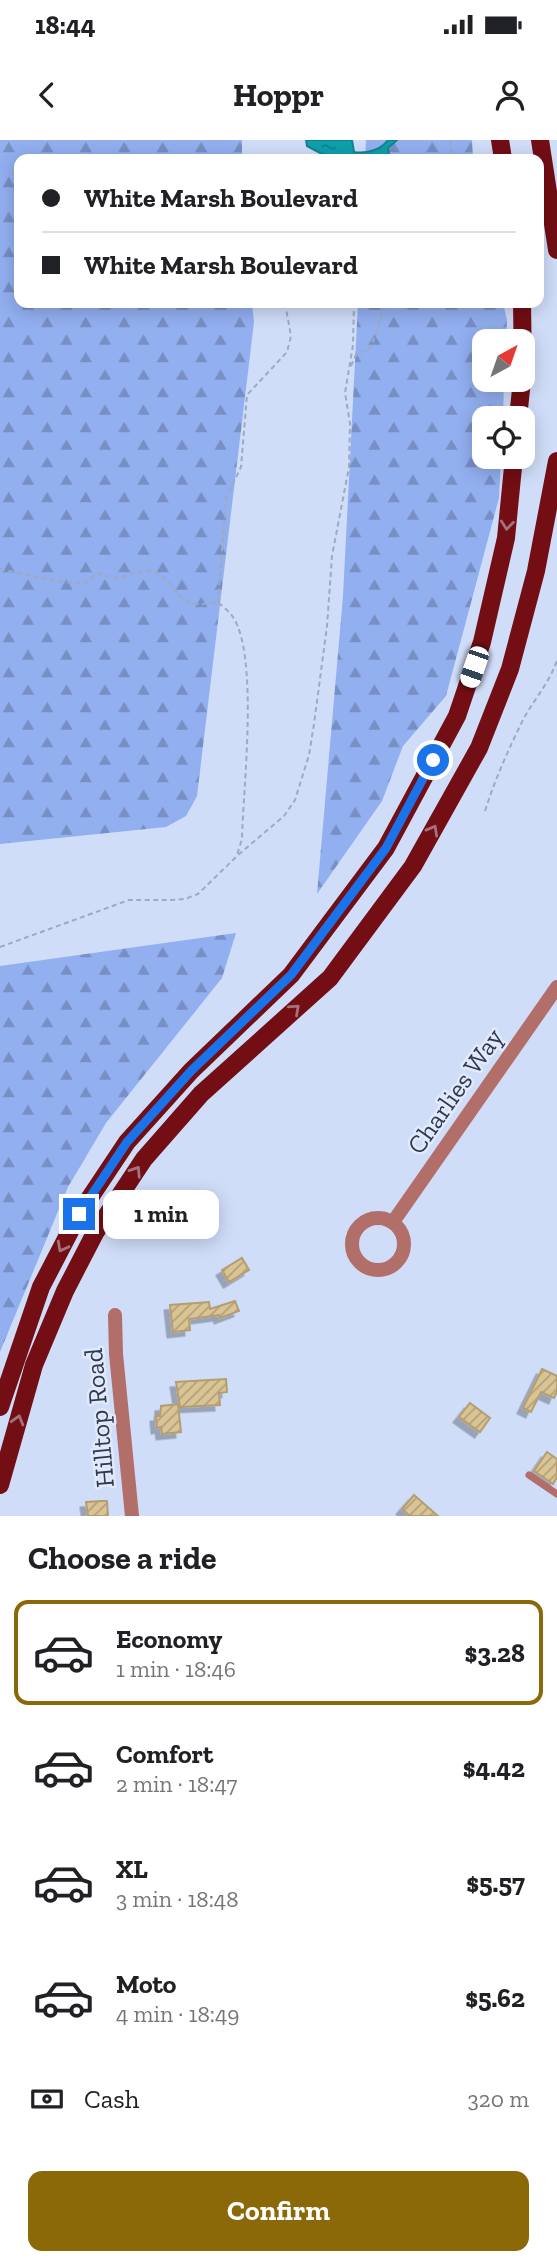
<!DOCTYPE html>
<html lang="en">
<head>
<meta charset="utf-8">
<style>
	body { margin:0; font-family:"Zilla Slab",serif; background:#f6f6f6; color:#202124; height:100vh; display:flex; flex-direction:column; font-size:26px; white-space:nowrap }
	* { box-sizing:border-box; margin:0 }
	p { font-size:23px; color:#757577 }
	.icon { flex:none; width:38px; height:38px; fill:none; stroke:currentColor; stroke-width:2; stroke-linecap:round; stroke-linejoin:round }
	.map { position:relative; height:1376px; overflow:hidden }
	.side { display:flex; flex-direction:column; background:#fff; flex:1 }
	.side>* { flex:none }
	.guide { position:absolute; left:14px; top:14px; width:530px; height:154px; border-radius:14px; box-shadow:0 4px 18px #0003; display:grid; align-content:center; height:154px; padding:0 28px; background:#fff }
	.needle { width:46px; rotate:40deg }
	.controls { position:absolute; left:472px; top:189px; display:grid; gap:14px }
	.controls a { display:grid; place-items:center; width:63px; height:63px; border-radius:14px; background:#fff; box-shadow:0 4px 18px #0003; font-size:35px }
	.end { position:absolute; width:32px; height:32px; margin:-16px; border:9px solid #1a73e8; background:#fff; box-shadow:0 0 0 4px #fff }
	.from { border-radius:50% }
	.bubble { position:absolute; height:49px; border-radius:14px; background:#fff; box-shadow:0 4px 18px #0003; font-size:23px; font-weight:700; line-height:49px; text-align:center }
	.car { position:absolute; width:21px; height:42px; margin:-21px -10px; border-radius:9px; box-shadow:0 0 5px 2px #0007; background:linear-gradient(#fff 24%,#345 0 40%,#fff 0 76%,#345 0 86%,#fff 0) }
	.guide b { display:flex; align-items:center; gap:24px; height:66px; font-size:26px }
	.guide b+b { border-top:2px solid #e0e0e0 }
	.guide i { width:18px; height:18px; background:#202124 }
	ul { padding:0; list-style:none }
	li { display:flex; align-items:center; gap:21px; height:105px; margin:0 14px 10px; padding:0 14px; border:4px solid transparent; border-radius:14px }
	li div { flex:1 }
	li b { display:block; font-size:26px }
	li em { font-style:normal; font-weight:700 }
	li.selected { border-color:#8b6909 }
	li>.icon { width:63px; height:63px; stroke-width:1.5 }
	h2 { padding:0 28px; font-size:32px; line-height:84px }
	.pay { display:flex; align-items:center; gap:18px; height:77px; padding:0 28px; font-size:26px }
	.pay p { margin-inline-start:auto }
	.primary-button { display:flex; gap:14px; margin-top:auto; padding:14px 28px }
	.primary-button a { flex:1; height:80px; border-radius:14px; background:#8b6909; color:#fff; font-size:28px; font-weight:700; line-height:80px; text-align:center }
	.status { display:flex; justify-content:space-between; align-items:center; height:49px; padding:0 35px; background:#fff; direction:ltr }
	.status svg { height:19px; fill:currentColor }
	header { display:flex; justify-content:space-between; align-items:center; height:91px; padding:0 28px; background:#fff; font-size:32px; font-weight:700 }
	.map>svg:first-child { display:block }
	.forest { fill:url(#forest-firs) }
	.water { fill:url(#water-ripples); stroke:#188190; stroke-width:2 }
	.building { fill:url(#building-hatch); stroke:#b49e70; stroke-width:2; filter:url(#shadow) }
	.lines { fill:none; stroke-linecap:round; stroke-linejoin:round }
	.path { stroke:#9ea9c2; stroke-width:2; stroke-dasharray:5 3.5; stroke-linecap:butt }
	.lane { stroke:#b26e68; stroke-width:7 }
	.street { stroke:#b26e68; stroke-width:14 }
	.primary { stroke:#720e14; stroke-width:18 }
	.oneway { stroke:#a4717d }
	.route { stroke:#1a73e8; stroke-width:9 }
	.labels { text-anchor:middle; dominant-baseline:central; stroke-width:5; stroke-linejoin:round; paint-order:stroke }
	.street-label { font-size:26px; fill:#313a4c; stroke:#e1eafd }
</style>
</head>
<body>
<div class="status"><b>18:44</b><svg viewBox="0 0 49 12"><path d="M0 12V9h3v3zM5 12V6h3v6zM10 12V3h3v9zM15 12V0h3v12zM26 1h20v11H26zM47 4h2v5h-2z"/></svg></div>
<header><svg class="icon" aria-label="back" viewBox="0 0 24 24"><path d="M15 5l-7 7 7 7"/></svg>Hoppr<svg class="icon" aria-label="person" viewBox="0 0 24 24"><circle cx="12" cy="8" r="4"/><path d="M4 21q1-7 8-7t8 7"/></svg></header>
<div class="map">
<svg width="557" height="1376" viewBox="0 0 557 1376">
	<defs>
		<pattern id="forest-firs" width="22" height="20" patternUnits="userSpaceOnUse" patternTransform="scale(1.75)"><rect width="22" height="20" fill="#92aff0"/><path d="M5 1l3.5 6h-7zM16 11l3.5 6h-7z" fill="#788fc5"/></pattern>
		<pattern id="water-ripples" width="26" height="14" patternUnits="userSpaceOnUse" patternTransform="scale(1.75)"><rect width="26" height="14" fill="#0da0ad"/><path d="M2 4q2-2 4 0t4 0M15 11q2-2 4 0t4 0" fill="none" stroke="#0d838f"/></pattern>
		<pattern id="building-hatch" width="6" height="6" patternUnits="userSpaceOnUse" patternTransform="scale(1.75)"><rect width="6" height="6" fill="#dac494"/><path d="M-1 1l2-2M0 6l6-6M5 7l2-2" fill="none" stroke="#b1a07b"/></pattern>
		<filter id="shadow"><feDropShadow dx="-5.5" dy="5.5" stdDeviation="0" flood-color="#0004"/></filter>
	</defs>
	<rect width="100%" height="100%" fill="#d0ddf9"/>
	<path class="forest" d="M0,0H242V19H19V163H252L254,182L197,656L186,676L166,687L0,704Z
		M366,0H472L473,19H365Z
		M358,163H503L507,180L506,201H485V240H504L503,278H485V317H501L499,358L446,556L403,606L382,661L317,754L343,456Z
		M236,793L222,838L106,983L68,1047L0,1212V826Z"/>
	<path class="water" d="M306,0H352L354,12C366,14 381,10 388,0H397L388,8L389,15L362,19L350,17L347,19L322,14L307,6Z"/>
	<path class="building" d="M242,1118L249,1130L229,1142L222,1130Z
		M235,1161L239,1171L220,1178L219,1175L189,1179L190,1190L173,1192L170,1165L209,1162L210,1169Z
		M542,1229L557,1236V1251L554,1258L541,1252L531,1272L523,1268Z
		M226,1239L227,1252L219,1253L220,1265L180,1267L176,1242Z
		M470,1263L490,1278L480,1292L459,1277Z
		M178,1264L181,1292L162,1294L161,1287L157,1288L156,1276H160L161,1266Z
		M547,1312L557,1319V1337L553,1344L534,1331Z
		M414,1355L438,1376H410L402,1369Z
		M102,1361H107L108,1376H88L86,1362Z"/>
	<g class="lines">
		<path class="path" d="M451,0L450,6L453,19
			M351,226L356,215L371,207L386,163
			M0,429L56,441L82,443L87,442L97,433C104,435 112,438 119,438C130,436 140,429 152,431C169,434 174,460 195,464C202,465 210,463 218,462C223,467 230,472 233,477C259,517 243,649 242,699L237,715
			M218,462L226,358L241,327L247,255L287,212L291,196L285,163
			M485,671C495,639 509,608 524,578C535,558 550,542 557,520
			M0,807L129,760H171L185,759L198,754L237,716L284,676L295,660L309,615L314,584L327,486L332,416L349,327L350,283L345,253L353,205L354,163"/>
		<path class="lane" d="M529,1335L557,1354"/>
		<path class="street" d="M352 1104a26 26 0 1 1 52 0a26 26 0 1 1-52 0Z
			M393,1082L557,847
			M115,1175L116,1214L132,1376"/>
		<path class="primary" d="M500,0L503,19
			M540,0L557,110
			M522,163L523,229
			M518,278L522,240
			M0,1267L41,1147L79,1074L127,1002L191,931L291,835L386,708L457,576L482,502L506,398L514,317
			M0,1345L34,1225L65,1151L95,1093L144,1019L201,954L330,838L413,726L479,608L510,529L536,431L557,321"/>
	</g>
	<defs><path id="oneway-chevron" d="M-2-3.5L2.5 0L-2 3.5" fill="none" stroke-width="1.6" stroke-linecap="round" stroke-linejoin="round" transform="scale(1.75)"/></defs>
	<g class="oneway">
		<use href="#oneway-chevron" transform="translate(507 385) rotate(96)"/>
		<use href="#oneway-chevron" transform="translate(433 690) rotate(-61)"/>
		<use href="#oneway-chevron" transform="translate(295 869) rotate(-42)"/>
		<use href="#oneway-chevron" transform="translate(136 1031) rotate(-57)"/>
		<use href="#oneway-chevron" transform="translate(62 1107) rotate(118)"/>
		<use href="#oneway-chevron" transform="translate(18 1280) rotate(-74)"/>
	</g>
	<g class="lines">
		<path class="route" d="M79,1074L127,1002L191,931L291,835L386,708L433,620"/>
	</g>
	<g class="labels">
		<g class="street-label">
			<text transform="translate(455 951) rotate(-55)">Charlies Way</text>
			<text transform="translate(99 1278) rotate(-95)">Hilltop Road</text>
		</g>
	</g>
</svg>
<div class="controls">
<a><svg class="needle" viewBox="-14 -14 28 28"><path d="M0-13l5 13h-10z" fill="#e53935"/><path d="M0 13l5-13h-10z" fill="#757577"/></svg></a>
<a><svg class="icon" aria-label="locate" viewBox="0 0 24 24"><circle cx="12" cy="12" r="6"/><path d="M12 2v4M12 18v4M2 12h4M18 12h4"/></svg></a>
</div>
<i class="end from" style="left:433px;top:620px"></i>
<i class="end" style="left:79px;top:1074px"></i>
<div class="bubble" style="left:103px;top:1050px;width:116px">1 min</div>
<i class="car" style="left:474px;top:527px;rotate:199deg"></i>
<div class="guide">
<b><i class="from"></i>White Marsh Boulevard</b>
<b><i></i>White Marsh Boulevard</b>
</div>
</div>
<section class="side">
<h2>Choose a ride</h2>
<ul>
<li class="selected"><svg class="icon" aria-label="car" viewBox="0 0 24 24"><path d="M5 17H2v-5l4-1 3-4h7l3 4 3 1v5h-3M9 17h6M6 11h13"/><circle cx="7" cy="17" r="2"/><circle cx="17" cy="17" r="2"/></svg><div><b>Economy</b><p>1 min · 18:46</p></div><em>$3.28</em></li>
<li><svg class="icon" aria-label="car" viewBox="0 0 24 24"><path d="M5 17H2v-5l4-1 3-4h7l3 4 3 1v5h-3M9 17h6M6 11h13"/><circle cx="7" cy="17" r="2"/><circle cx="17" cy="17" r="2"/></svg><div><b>Comfort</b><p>2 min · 18:47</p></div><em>$4.42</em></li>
<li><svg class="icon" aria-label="car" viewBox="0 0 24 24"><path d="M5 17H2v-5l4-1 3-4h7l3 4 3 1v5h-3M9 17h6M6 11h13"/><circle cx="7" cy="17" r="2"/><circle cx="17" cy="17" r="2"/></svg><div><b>XL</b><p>3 min · 18:48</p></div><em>$5.57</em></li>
<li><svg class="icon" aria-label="car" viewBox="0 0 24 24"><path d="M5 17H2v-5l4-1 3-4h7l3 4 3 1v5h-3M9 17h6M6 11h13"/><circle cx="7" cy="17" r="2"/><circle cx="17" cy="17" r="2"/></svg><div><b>Moto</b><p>4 min · 18:49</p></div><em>$5.62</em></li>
</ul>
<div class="pay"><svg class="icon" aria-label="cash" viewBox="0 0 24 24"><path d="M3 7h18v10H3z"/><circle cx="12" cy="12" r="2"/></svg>Cash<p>320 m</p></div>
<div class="primary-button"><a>Confirm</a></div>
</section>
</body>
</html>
